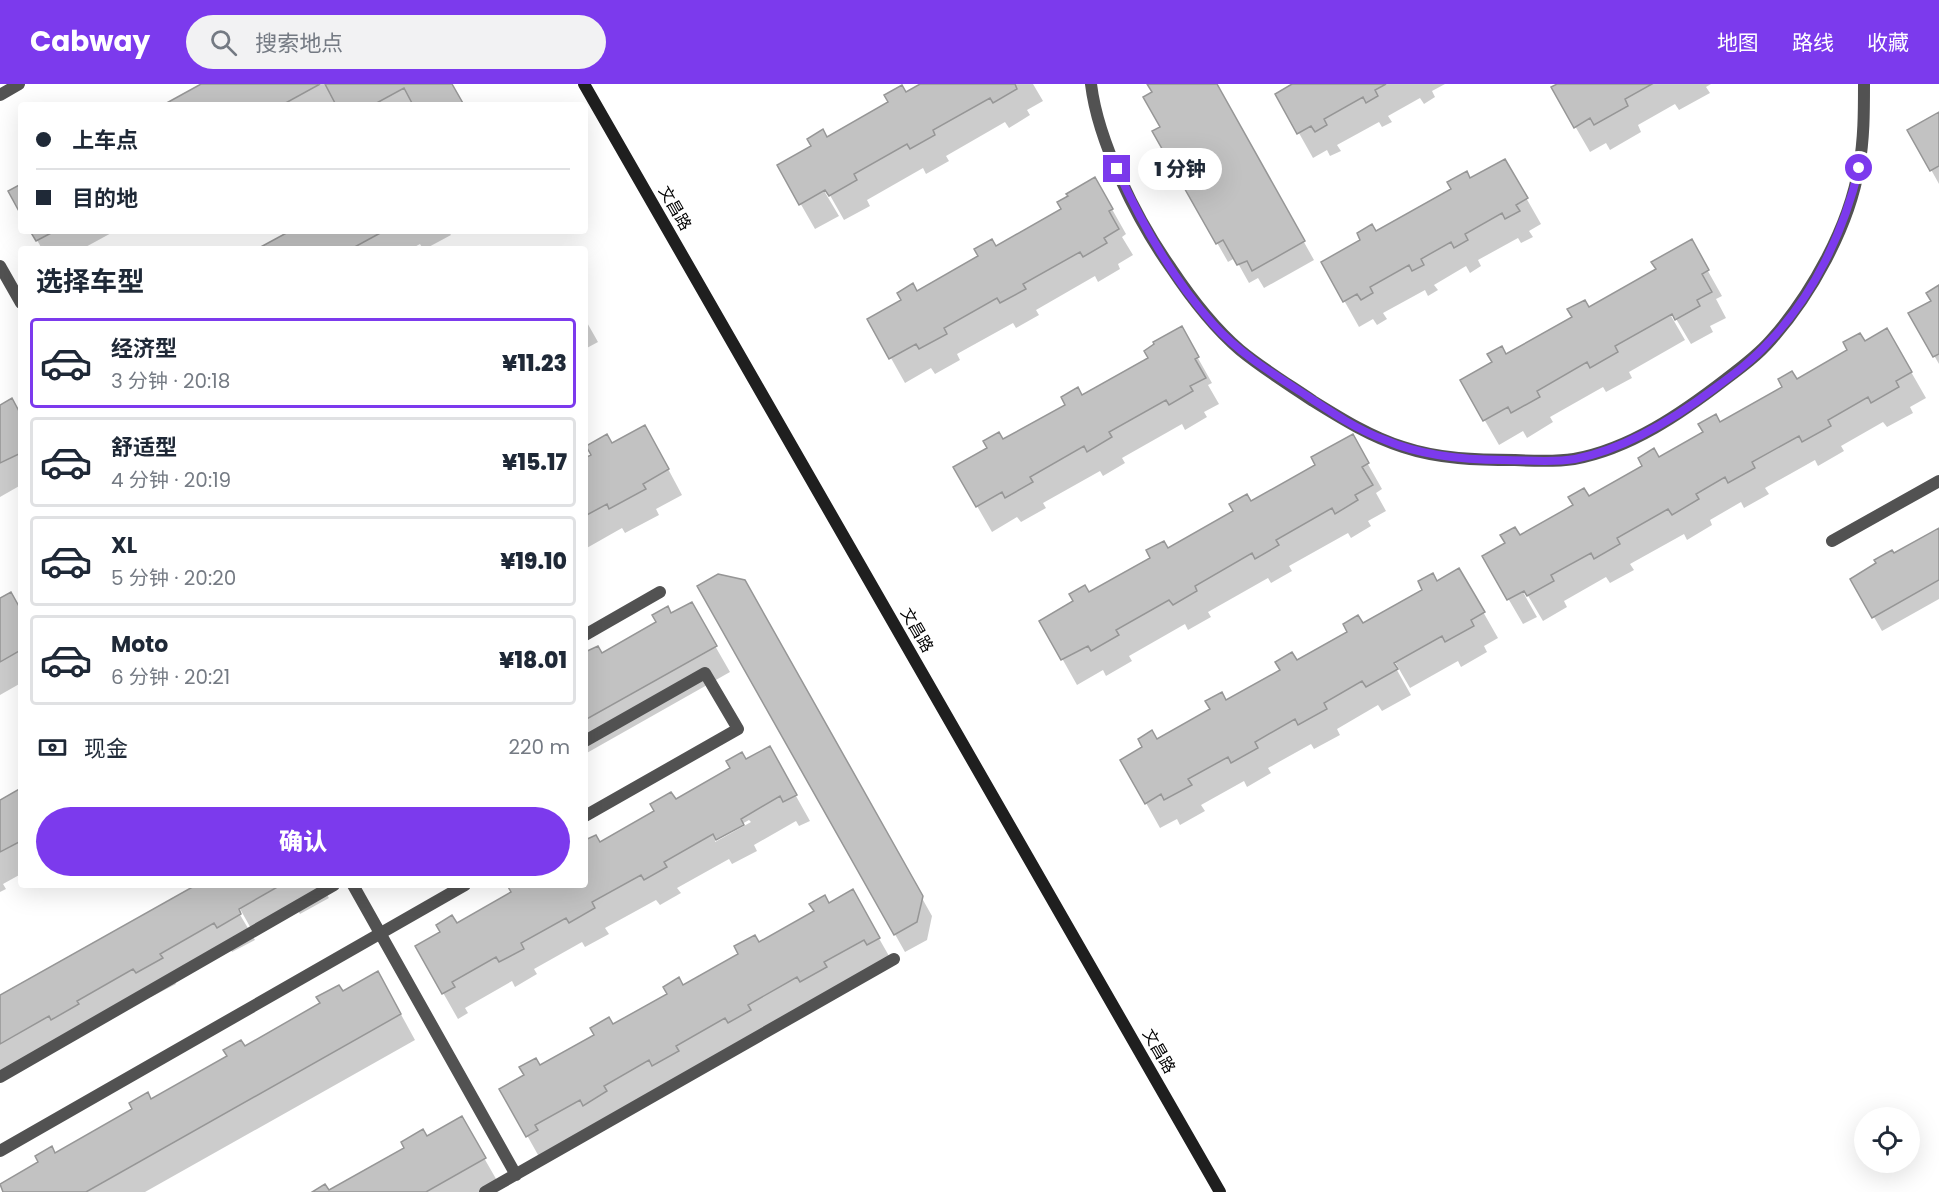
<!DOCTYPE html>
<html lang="zh">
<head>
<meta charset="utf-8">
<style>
	body { margin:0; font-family:Poppins,"Noto Sans SC",sans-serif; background:#f2f2f3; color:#1f2937; height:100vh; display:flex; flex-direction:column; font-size:22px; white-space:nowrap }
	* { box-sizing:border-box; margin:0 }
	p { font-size:20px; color:#747a83 }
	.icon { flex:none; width:33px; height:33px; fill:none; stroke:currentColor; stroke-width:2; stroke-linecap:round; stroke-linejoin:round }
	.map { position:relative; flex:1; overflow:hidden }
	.details { position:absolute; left:18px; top:162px; width:570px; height:642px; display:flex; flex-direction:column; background:#fff; border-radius:6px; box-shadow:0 6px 24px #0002 }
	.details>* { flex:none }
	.top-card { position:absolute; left:18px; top:18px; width:570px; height:132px; border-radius:6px; box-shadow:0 6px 24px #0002; display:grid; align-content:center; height:132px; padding:0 18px; background:#fff }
	.tools { position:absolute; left:1854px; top:1023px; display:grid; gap:12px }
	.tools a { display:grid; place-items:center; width:66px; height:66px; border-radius:50%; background:#fff; box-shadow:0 6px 24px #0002; font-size:30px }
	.end { position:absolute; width:27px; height:27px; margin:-14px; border:8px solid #7c3aed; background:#fff; box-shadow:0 0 0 3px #fff }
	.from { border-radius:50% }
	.bubble { position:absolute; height:42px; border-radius:21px; background:#fff; box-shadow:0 6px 24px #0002; font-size:20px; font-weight:800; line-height:42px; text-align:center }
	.top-card b { display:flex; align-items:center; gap:21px; height:57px; font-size:22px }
	.top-card b+b { border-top:2px solid #e0e1e3 }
	.top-card i { width:15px; height:15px; background:#1f2937 }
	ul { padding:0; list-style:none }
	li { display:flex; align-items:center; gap:18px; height:90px; margin:0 12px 9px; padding:0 6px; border:3px solid #e0e1e3; border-radius:6px }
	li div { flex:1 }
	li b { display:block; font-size:22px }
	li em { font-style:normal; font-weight:800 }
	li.active { border-color:#7c3aed }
	li>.icon { width:54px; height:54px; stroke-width:1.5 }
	h2 { padding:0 18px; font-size:27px; line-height:72px }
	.pay { display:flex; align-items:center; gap:15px; height:66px; padding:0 18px; font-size:22px }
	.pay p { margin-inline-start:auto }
	.cta { display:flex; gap:12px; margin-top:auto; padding:12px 18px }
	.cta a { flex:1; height:69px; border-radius:36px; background:#7c3aed; color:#fff; font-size:24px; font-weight:800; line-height:69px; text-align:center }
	header { display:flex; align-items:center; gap:36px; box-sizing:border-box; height:84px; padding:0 30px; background:#7c3aed; color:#fff }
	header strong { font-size:28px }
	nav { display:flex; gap:33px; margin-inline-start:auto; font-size:21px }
	.search { width:420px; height:54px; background:#f2f2f3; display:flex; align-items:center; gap:15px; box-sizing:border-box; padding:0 21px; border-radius:33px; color:#747a83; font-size:22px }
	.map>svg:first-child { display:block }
	.shadow { fill:#0003; fill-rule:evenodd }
	.building { fill:#c2c2c2; stroke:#969696; stroke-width:1.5 }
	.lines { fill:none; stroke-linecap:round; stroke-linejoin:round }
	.lane { stroke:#525252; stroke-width:12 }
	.street { stroke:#525252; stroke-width:12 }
	.secondary { stroke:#1f1f1f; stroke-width:12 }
	.route { stroke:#7c3aed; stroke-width:8 }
	.labels { text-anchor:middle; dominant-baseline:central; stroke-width:4.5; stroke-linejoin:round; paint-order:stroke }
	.street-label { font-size:16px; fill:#000; stroke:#fff }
</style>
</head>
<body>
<header>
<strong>Cabway</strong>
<div class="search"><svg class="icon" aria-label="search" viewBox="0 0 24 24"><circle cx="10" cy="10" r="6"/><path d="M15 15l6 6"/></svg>搜索地点</div>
<nav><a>地图</a><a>路线</a><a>收藏</a></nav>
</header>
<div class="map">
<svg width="1939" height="1108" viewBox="0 0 1939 1108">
	<rect width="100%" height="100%" fill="#fff"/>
	<path class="shadow" d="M204,0H451L463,21H166Z
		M923,0H1033L1043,17L1027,26L1030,31L1009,44L1005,38L946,72L949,77L926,90L923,84L867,116L870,122L844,136L823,99L820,100L839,132L815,145L779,82Z
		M1149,0H1215L1314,176L1264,204L1258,194L1249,199L1235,174L1228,178L1154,48L1162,44L1154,9Z
		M1295,0H1445L1432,7L1435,13L1424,20L1420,14L1388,32L1392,38L1382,43L1379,38L1337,61L1341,67L1330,72L1327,66L1313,74L1277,10Z
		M1560,0H1711L1706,3L1710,9L1679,26L1675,20L1638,41L1641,48L1610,66L1606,59L1590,68L1553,4Z
		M1939,29V100L1909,46Z
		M1505,77L1541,140L1529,147L1533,153L1521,159L1518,154L1478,176L1481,182L1470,189L1466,182L1434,201L1438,206L1428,212L1425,206L1383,229L1387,235L1377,241L1373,235L1359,243L1323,179Z
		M1095,95L1126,150L1122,153L1133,171L1118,180L1120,185L1098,198L1095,192L1036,226L1039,231L1016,244L1013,239L957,270L960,276L935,290L931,284L905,299L869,235L1064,126Z
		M32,147H115L82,165H42Z
		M293,147H448L451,151L425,165H423L420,160L411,165H260Z
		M1691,157L1722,212L1716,215L1726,234L1710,242L1713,248L1691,260L1669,223L1667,225L1685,256L1629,288L1632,294L1606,308L1603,303L1550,333L1553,338L1527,354L1523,347L1499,361L1462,297L1658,186Z
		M1939,203V280L1910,230L1933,217Z
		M585,235L598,258L585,265Z
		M1181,244L1212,299L1208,301L1219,320L1204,328L1207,333L1185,346L1182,340L1122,374L1125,379L1103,392L1100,387L1043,419L1046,424L1021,438L1017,433L992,448L955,384L1150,274Z
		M1887,246L1926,314L1910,323L1913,329L1887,343L1883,338L1841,362L1844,367L1818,382L1815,376L1765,404L1769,410L1744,424L1741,418L1710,436L1712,441L1687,456L1684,450L1630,480L1634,486L1610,499L1606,493L1564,517L1567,523L1543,537L1521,500L1519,501L1537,533L1523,540L1484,473Z
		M0,323L21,334V401L0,413Z
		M1352,352L1382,405L1376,409L1386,427L1368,437L1371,442L1351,454L1348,449L1289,482L1292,487L1271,499L1268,494L1208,528L1211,533L1188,546L1185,540L1129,572L1132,577L1106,592L1103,586L1077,601L1041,537L1317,381Z
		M612,361L659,368L682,411L656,425L659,431L625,449L622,444L585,465V376Z
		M1939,445V515L1882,547L1852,495Z
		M1459,486L1498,554L1484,562L1487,568L1461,583L1458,577L1410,604L1395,578L1393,579L1411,611L1382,627L1378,621L1337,645L1340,651L1314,665L1311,660L1268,684L1271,689L1247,703L1244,697L1201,721L1205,727L1180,741L1177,735L1160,744L1122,676Z
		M744,497L932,832L927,856L905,868L699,503Z
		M0,515L21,528V563L19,559L16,560L21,569V599L0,611Z
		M691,520L730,588L585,670V570L601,571Z
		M769,664L810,737L799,742L796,737L754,761L757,767L732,780L729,775L677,804L681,809L660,821L656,816L605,844L609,850L585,863L582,858L534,885L537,890L515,903L512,897L465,924L468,929L458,935L417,863L513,809L509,801H585V758L599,760ZM749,736L751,738L715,758V755Z
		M21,706V790L3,800L6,805L0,808V718Z
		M199,801H321L329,814L300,830L297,825L254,850L239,823L236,824L255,856L232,868L230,864L174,896L176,900L151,913L149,909L0,999V913Z
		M852,807L893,879L542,1078L501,1005Z
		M342,909L392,914L415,956L145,1108H4L55,1071Z
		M461,1034L499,1100L485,1108H329Z"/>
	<path class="building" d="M201,0H320L282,21H163Z
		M325,0H452L464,21H413L404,4L373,21H336Z
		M920,0H1015L1017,5L993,19L990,14L933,46L935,51L910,65L907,60L854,90L857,96L829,112L825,106L799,121L777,81L811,62L807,55L823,45L827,53L888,18L884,11L902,1L906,8Z
		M1147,0H1217L1305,157L1252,187L1247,177L1237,181L1223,156L1216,160L1152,47L1160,43L1143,13L1152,8Z
		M1292,0H1386L1375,6L1378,12L1366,19L1363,13L1324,35L1327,41L1315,48L1311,42L1297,50L1275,10Z
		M1557,0H1652L1625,15L1628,22L1594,41L1590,34L1574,44L1551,3Z
		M1939,28V82L1930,87L1907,46Z
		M1505,75L1528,114L1516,121L1520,127L1505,135L1502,129L1465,150L1468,156L1454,164L1451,158L1421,175L1424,181L1412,187L1409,181L1370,203L1373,209L1361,216L1357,210L1343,218L1321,178L1360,156L1357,149L1372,140L1376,147L1451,105L1447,98L1467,87L1470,94Z
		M1095,93L1113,125L1109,127L1119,145L1104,154L1107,159L1083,173L1080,168L1023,200L1026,205L1000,219L997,214L944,244L947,250L919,265L916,260L889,275L867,235L901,216L897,209L913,199L917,207L978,172L974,165L992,155L996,162L1061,125L1057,118L1068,112L1066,110Z
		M21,100V131L8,107Z
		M30,147H55L36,157Z
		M290,147H384L351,165H257Z
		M1692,155L1709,186L1702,190L1712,208L1697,216L1700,222L1675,236L1672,230L1615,262L1618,268L1590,284L1587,278L1537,307L1540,313L1511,329L1508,323L1483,337L1460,296L1492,278L1487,270L1502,262L1506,270L1572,233L1567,225L1585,216L1589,223L1656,185L1651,178Z
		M1939,201V270L1933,273L1908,229L1931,217L1926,209Z
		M1182,242L1199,273L1195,275L1206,294L1190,302L1193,307L1169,321L1166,316L1109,348L1112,353L1087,368L1084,362L1030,393L1033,398L1005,414L1002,408L976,423L953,383L987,364L983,357L999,348L1003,355L1065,321L1061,313L1078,303L1082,311L1148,274L1144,267L1154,260L1153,258Z
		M1887,244L1912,288L1896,297L1899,303L1871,319L1868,313L1828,336L1831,342L1802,358L1799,352L1752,378L1755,384L1728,399L1725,393L1696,410L1699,415L1672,431L1668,425L1617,454L1620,460L1594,475L1591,469L1551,491L1554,497L1527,512L1524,507L1507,516L1482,472L1505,459L1500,451L1515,443L1520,451L1573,421L1568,413L1584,404L1589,412L1642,382L1638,374L1654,364L1659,373L1703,348L1698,340L1716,330L1720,338L1782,303L1778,295L1792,287L1797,295L1847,266L1843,258L1860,249L1865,257Z
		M12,314L21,331V369L0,379V321Z
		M645,341L669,385L643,400L646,405L609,425L607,420L585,432V374L591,371L586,362L607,350L612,359Z
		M1353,350L1369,379L1362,383L1373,401L1355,411L1358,416L1335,430L1332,424L1276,456L1279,461L1255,475L1252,469L1195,502L1197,507L1173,521L1169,516L1116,546L1119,551L1091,567L1088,562L1061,576L1039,537L1073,517L1069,510L1085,501L1089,508L1150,474L1146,466L1164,457L1168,464L1233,427L1229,420L1247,410L1251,417L1315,381L1311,373Z
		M1939,444V496L1872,534L1850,495L1876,479L1874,476L1892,466L1894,469Z
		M1459,484L1485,528L1471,536L1474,542L1445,558L1442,552L1394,579L1398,585L1366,603L1362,597L1324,619L1327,625L1298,641L1295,635L1255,658L1258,664L1231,679L1228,673L1188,695L1192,701L1164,716L1161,710L1145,720L1120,676L1142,663L1138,655L1152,646L1157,655L1210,625L1205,617L1222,608L1226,616L1280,586L1275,578L1292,568L1297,576L1347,548L1343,540L1358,531L1363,539L1422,506L1418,497L1433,489L1437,497Z
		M718,490L745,496L923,812L917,838L894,851L697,502Z
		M11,508L21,526V561L19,562L21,566L0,578V514Z
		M692,518L717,562L585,636V568L598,562L602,569L656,538L652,531L668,522L671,529Z
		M770,662L797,711L783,718L780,712L741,735L744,741L716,756L713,750L664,778L667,783L644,796L641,791L592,818L595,824L569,839L566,834L521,859L524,865L499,878L496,873L452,898L455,903L442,910L415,862L440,848L436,841L452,831L457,839L511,808L507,801H585V756L596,751L600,758L654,727L650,720L671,708L676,715L730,684L726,677L742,668L746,675Z
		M21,704V757L0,768V716Z
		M196,801H281L239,825L241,830L217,844L214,839L160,870L163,874L136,889L133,885L77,917L79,920L51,936L49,932L0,960V911Z
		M853,805L880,854L867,861L864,856L824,878L827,883L800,898L797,893L748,921L751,926L728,939L725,934L676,962L679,967L652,982L649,976L604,1002L607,1007L583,1022L580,1016L535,1041L538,1046L526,1053L499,1005L524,991L519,983L536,974L540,981L594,951L590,944L609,933L613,940L667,910L663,903L679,893L683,901L738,870L734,862L755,851L759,858L814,827L809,820L825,811L829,819Z
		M378,887L401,930L86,1108H3L0,1100L38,1078L35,1072L52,1062L55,1069L132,1025L129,1019L148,1008L151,1015L227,972L223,966L241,956L245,962L320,919L316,913L339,901L343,907Z
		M462,1032L486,1074L426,1108H312L325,1100L329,1106L404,1064L401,1058L423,1045L427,1052Z"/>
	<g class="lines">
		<path class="lane" d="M1091,0C1098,58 1137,136 1171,184C1191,214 1213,243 1240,266C1263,285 1288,300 1313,317C1342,335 1371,353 1403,363C1439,375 1477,376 1515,376C1534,377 1555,378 1574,375C1630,365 1682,329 1726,295C1742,283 1758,271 1771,256C1811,211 1849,143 1859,83C1864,55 1864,28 1864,0
			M0,182L21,219
			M1832,457L1939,397
			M585,551L660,508
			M585,657L705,589L738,645L585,732
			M353,801L516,1091
			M0,993L334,801
			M0,1067L465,801
			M485,1108L894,875"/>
		<path class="street" d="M0,11L19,0"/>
		<path class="secondary" d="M584,0L1220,1108"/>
	</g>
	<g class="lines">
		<path class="route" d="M1117,85C1142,141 1172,194 1213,240C1238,268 1270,288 1301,308C1328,326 1355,345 1385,356C1422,372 1464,376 1504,376C1527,376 1552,379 1575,375C1626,365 1674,335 1715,304C1734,290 1753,276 1769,258C1814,211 1844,147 1859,84"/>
	</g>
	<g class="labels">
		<g class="street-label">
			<text transform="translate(675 124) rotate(60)">文昌路</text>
			<text transform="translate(917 546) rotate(60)">文昌路</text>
			<text transform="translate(1159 967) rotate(60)">文昌路</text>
		</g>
	</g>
</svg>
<div class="tools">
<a><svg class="icon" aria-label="locate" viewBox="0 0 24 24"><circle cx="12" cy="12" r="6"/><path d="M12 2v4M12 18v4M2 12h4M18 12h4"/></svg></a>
</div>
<i class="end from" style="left:1859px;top:84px"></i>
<i class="end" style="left:1117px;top:85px"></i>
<div class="bubble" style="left:1138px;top:64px;width:84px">1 分钟</div>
<div class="top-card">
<b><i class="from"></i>上车点</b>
<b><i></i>目的地</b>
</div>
<section class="details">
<h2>选择车型</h2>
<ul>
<li class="active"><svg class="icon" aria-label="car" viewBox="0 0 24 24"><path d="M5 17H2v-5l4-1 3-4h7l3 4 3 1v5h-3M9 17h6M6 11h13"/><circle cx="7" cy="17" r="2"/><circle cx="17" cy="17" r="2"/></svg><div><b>经济型</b><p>3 分钟 · 20:18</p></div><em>¥11.23</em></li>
<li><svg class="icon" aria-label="car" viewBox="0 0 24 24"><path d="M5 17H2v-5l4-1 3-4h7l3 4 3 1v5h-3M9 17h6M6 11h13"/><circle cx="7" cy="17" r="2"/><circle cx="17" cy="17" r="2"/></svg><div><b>舒适型</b><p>4 分钟 · 20:19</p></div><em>¥15.17</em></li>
<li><svg class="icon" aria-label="car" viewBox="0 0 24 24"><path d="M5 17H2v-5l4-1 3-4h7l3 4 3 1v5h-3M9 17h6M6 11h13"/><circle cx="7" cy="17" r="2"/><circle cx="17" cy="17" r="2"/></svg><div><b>XL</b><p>5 分钟 · 20:20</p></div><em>¥19.10</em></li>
<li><svg class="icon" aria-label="car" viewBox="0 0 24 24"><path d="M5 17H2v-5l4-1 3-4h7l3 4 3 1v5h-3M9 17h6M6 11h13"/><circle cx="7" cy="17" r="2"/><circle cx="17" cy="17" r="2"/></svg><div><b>Moto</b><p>6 分钟 · 20:21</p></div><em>¥18.01</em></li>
</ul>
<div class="pay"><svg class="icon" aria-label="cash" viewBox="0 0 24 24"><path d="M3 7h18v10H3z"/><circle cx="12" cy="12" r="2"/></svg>现金<p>220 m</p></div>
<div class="cta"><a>确认</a></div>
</section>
</div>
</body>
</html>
